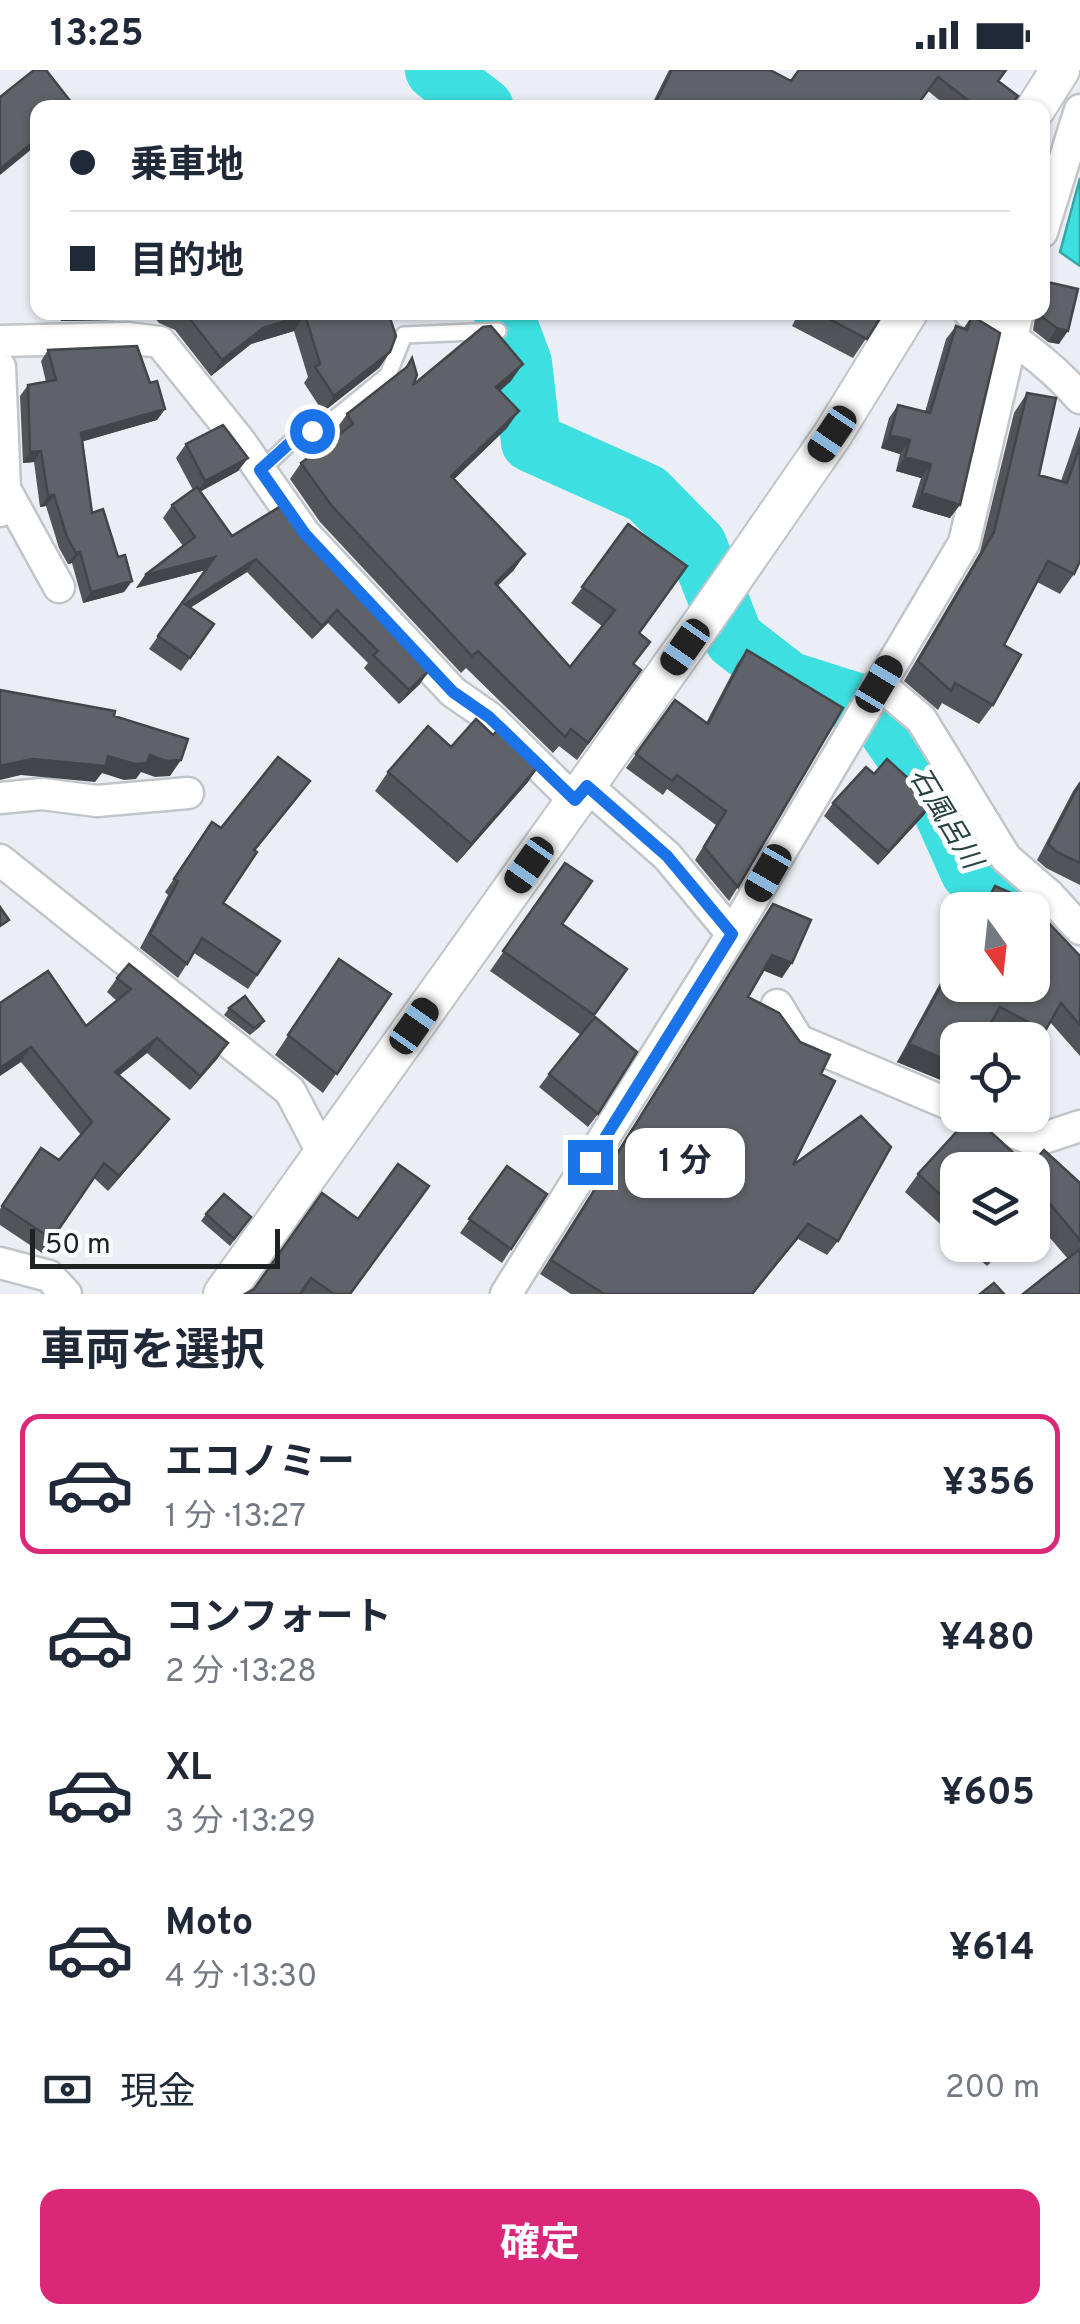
<!DOCTYPE html>
<html lang="ja">
<head>
<meta charset="utf-8">
<style>
	body { margin:0; font-family:Overpass,"Noto Sans JP",sans-serif; background:#f6f6f7; color:#1f2937; height:100vh; display:flex; flex-direction:column; font-size:38px; white-space:nowrap }
	* { box-sizing:border-box; margin:0 }
	p { font-size:32px; color:#747a83 }
	.icon { flex:none; width:55px; height:55px; fill:none; stroke:currentColor; stroke-width:2; stroke-linecap:round; stroke-linejoin:round }
	.map { position:relative; height:1224px; overflow:hidden }
	.details { display:flex; flex-direction:column; background:#fff; flex:1 }
	.details>* { flex:none }
	.hud { position:absolute; left:30px; top:30px; width:1020px; height:220px; border-radius:20px; box-shadow:0 2px 8px #0004; display:grid; align-content:center; height:220px; padding:0 40px; background:#fff }
	.needle { width:65px; rotate:165deg }
	.buttons { position:absolute; left:940px; top:822px; display:grid; gap:20px }
	.buttons a { display:grid; place-items:center; width:110px; height:110px; border-radius:20px; background:#fff; box-shadow:0 2px 8px #0004; font-size:50px }
	.scale { position:absolute; left:30px; bottom:25px; width:250px; box-sizing:border-box; padding-left:10px; border:5px solid #202123; border-top:0; font-size:28px; line-height:35px; white-space:nowrap; color:#202123; -webkit-text-stroke:8px #fbfcff; paint-order:stroke }
	.end { position:absolute; width:45px; height:45px; margin:-22px; border:12px solid #1a73e8; background:#fff; box-shadow:0 0 0 5px #fff }
	.from { border-radius:50% }
	.bubble { position:absolute; height:70px; border-radius:20px; background:#fff; box-shadow:0 2px 8px #0004; font-size:32px; font-weight:700; line-height:70px; text-align:center }
	.car { position:absolute; width:30px; height:60px; margin:-30px -15px; border-radius:12px; box-shadow:0 0 8px 2px #0007; background:linear-gradient(#222 24%,#8ab4d8 0 40%,#222 0 76%,#8ab4d8 0 86%,#222 0) }
	.hud b { display:flex; align-items:center; gap:35px; height:95px; font-size:38px }
	.hud b+b { border-top:2px solid #e0e1e3 }
	.hud i { width:25px; height:25px; background:#1f2937 }
	ul { padding:0; list-style:none }
	li { display:flex; align-items:center; gap:30px; height:140px; margin:0 20px 15px; padding:0 20px; border:5px solid transparent; border-radius:20px }
	li div { flex:1 }
	li b { display:block; font-size:38px }
	li em { font-style:normal; font-weight:700 }
	li.on { border-color:#db2777 }
	li>.icon { width:90px; height:90px; stroke-width:1.5 }
	h2 { padding:0 40px; font-size:45px; line-height:120px }
	.pay { display:flex; align-items:center; gap:25px; height:110px; padding:0 40px; font-size:38px }
	.pay p { margin-inline-start:auto }
	.button { display:flex; gap:20px; margin-top:auto; padding:20px 40px }
	.button a { flex:1; height:115px; border-radius:20px; background:#db2777; color:#fff; font-size:40px; font-weight:700; line-height:115px; text-align:center }
	.status { display:flex; justify-content:space-between; align-items:center; height:70px; padding:0 50px; background:#fff; direction:ltr }
	.status svg { height:28px; fill:currentColor }
	.map>svg:first-child { display:block }
	.water { fill:#3ddfe0; stroke:#34a6a7; stroke-width:2.5 }
	.lines { fill:none; stroke-linecap:round; stroke-linejoin:round }
	.river { stroke:#3ddfe0; stroke-width:60 }
	.service-casing { stroke:#c0c5ca; stroke-width:20 }
	.minor-casing { stroke:#c0c5ca; stroke-width:35 }
	.tertiary-casing { stroke:#c0c5ca; stroke-width:42 }
	.service { stroke:#fff; stroke-width:15 }
	.minor { stroke:#fff; stroke-width:30 }
	.tertiary { stroke:#fff; stroke-width:38 }
	.wall { fill:#525459 }
	.shaded-wall { fill:#424549 }
	.building { fill:#5f6268; stroke:#424549; stroke-width:2.5 }
	.route { stroke:#1a73e8; stroke-width:12 }
	.labels { text-anchor:middle; dominant-baseline:central; stroke-width:10; stroke-linejoin:round; paint-order:stroke }
	.water-label { font-size:28px; font-style:italic; fill:#284242; stroke:#fbfcff }
</style>
</head>
<body>
<div class="status"><b>13:25</b><svg viewBox="0 0 49 12"><path d="M0 12V9h3v3zM5 12V6h3v6zM10 12V3h3v9zM15 12V0h3v12zM26 1h20v11H26zM47 4h2v5h-2z"/></svg></div>
<div class="map">
<svg width="1080" height="1224" viewBox="0 0 1080 1224">
	<rect width="100%" height="100%" fill="#ebeff5"/>
	<path class="water" d="M1080,108V196L1060,182Z"/>
	<g class="lines">
		<path class="river" d="M435,0L484,38
			M503,242L522,293L531,372L647,424L697,475L734,569L788,611L873,638L940,734L970,801L1022,840"/>
		<g class="service-casing">
			<path id="service" d="M260,401L291,372L334,349L388,305L404,265L498,261"/>
		</g>
		<g class="minor-casing">
			<path id="minor" d="M1042,162L1080,40
				M969,242C1011,265 1049,292 1080,328
				M0,271L127,268L160,272L239,370L305,464L453,622L489,647L575,731
				M0,297L5,419L0,441
				M5,419L59,517
				M879,614L921,649L1006,788L1049,825L1080,859
				M587,716L667,786L732,864
				M0,728L42,724L97,731L188,723
				M0,790L290,1021L323,1084
				M777,935L798,970L958,1038
				M973,1045L1035,1071L1080,1056
				M0,1193L49,1206L66,1224
				M506,1224L732,864L964,473L1018,242"/>
		</g>
		<g class="tertiary-casing">
			<path id="tertiary" d="M1036,38L1060,0
				M223,1224L705,549L833,364L908,242"/>
		</g>
		<use href="#service" class="service"/>
		<use href="#minor" class="minor"/>
		<use href="#tertiary" class="tertiary"/>
	</g>
	<path class="wall" d="M669,0H770L791,11L799,0L999,11L1010,38H949L928,21L916,38H650Z
		M1043,211L1078,219L1059,274L1048,272L1033,260L1036,242H1042Z
		M57,242H122L117,250L61,251Z
		M150,242H388L390,282L379,298L323,342L304,313L308,307L294,261L251,274L211,306L175,260L159,253Z
		M799,242H884L853,288L792,256Z
		M972,246L950,448L912,437L921,408L896,401L900,384L881,378L889,348L898,335L925,342L946,269L956,256L963,259Z
		M48,280L150,313L165,339L157,350L83,371L92,443L132,511L124,522L83,533L72,493L68,494L59,478L46,436L40,437L34,392L23,393L20,326L28,315L46,312L41,291Z
		M412,288L413,315L511,311L500,321L507,358L454,409L525,484L513,501L497,516L570,597L602,556L571,533L628,454L639,563L634,595L641,600L577,690L559,676L553,683L466,598L461,603L320,452L290,409L301,393L338,365L335,361L347,344L404,299Z
		M1027,323L1039,405L1061,411L1080,356V494L1079,493L1074,504L1060,524L1037,512L1004,575L993,635L979,654L942,633L938,640L904,611L980,482L1014,343Z
		M186,374L248,388L238,401L200,422L232,466L301,464L420,614L399,634L364,598L368,593L328,553L312,569L247,502L190,538L214,554L181,601L149,579L205,500L136,518L183,476L163,448L172,435L193,420L176,388Z
		M747,580L738,817L729,831L695,790L716,755L667,719L663,725L626,698L675,630L706,653L737,594Z
		M493,665L528,712L457,793L375,721L388,702L451,677Z
		M874,704L933,731L924,745L878,795L824,746L833,733Z
		M1080,711V815L1046,798L1037,790L1073,721Z
		M300,725L255,781L223,833L280,871L248,919L194,883L178,908L140,878L168,825L165,822L212,752L221,758Z
		M565,793L562,854L627,899L581,965L490,901Z
		M995,816L1027,830L1080,886V986L1050,952L1032,979V970H1016L989,955L981,970H958V1009L953,1015L897,992L958,880V915H1032V840H979Z
		M773,834L782,908L763,900L748,927L821,1004L793,1095L838,1171L827,1185L798,1169L753,1224H571L540,1204Z
		M339,889L391,924L323,1023L275,985Z
		M117,908L218,988L190,1020L147,983L119,1005L169,1049L158,1063L108,1121L94,1108L42,1183L0,1155V1139L41,1078L59,1090L81,1065L21,992L0,933L86,956L117,931L107,922Z
		M229,938L264,951L260,957L250,965L224,945Z
		M549,1004L598,1044L588,1057L539,1017Z
		M972,1045L1029,1097L1044,1080L1080,1113V1224H1023L1068,1189L1032,1147V1100H958V1170L905,1122L918,1104Z
		M507,1096L547,1124L502,1193L460,1163Z
		M322,1123L351,1224H245L254,1219Z
		M206,1144L251,1147L230,1176L201,1151Z
		M963,1175H1006L987,1196Z"/>
	<path class="shaded-wall" d="M38,68V74L0,105V99Z
		M67,242H122L117,250L61,251Z
		M305,245L294,261L251,274L211,306L222,290L263,258Z
		M1057,258L1068,261L1059,274L1048,272Z
		M390,282L379,298L323,342L334,326Z
		M523,294L511,311L484,334L496,317Z
		M165,339L157,350L74,374L81,363Z
		M519,341L507,358L440,423L451,406Z
		M890,365L910,370L900,384L881,378Z
		M41,381L34,392L23,393L30,382Z
		M905,387L931,394L921,408L896,401Z
		M248,388L238,401L195,424L205,411Z
		M922,423L960,435L950,448L912,437Z
		M54,425L46,436L40,437L48,426Z
		M80,482L72,493L68,494L76,483Z
		M525,484L513,501L483,530L495,513Z
		M215,487L206,500L136,518L145,505Z
		M256,489L247,502L175,547L185,534Z
		M132,511L124,522L83,533L91,522Z
		M337,540L328,553L312,569L322,556Z
		M429,601L420,614L399,634L409,620Z
		M150,685L181,690L170,706L155,707L141,702L136,709L124,710L102,703L95,712L21,705L0,710V696L32,689Z
		M542,692L528,712L457,793L471,774Z
		M933,731L924,745L878,795L888,782Z
		M772,885L792,893L782,908L762,900Z
		M157,968L147,983L105,1017L115,1002Z
		M228,973L218,988L190,1020L200,1006Z
		M909,974L958,995V1009L953,1015L897,992Z
		M31,977L21,992L0,1006V998Z
		M169,1049L158,1063L108,1121L119,1106Z
		M808,1154L798,1169L752,1224Z
		M1003,1175H1006L987,1196L999,1179Z"/>
	<path class="building" d="M34,0H46L75,37L38,38V68L0,99V27Z
		M672,0H770L791,11L799,0H1006L998,11L1018,26L1009,38H978L938,7L915,38H908L900,31L897,38H667L656,32Z
		M1043,211L1078,219L1068,261L1057,258L1042,247L1046,232Z
		M182,242H388L396,266L390,282L334,326L315,297L320,294L305,245L263,258L222,290L186,244Z
		M816,242H884L867,269Z
		M972,246L1000,263L960,435L922,423L931,394L905,387L910,370L890,365L898,335L930,343L956,256L967,260Z
		M491,256L523,294L496,317L519,341L451,406L525,484L495,513L570,597L615,540L582,517L628,454L687,496L639,563L650,572L633,594L641,600L588,673L571,659L565,667L478,581L472,586L331,435L301,393L353,354L347,344L407,297L412,288L417,305L413,315L483,257Z
		M137,276L150,313L157,311L165,339L81,363L92,443L103,439L118,487L125,485L132,511L91,522L80,482L76,483L67,467L54,425L48,426L41,381L30,382L28,315L56,310L48,280Z
		M1027,323L1056,328L1039,405L1067,413L1080,376V491L1074,504L1048,491L1004,575L1021,585L993,635L955,613L951,621L918,591L994,462Z
		M223,355L248,388L205,411L186,374Z
		M197,417L232,466L281,436L301,464L429,601L409,620L373,585L378,581L337,540L322,556L256,489L185,534L214,554L190,588L158,566L215,487L145,505L195,467L172,435Z
		M747,580L843,638L738,817L704,777L726,741L677,705L672,711L636,684L675,630L708,654Z
		M0,620L115,641L114,646L188,669L181,690L166,691L150,685L147,693L135,694L108,686L106,696L32,689L0,696Z
		M476,649L493,665L503,654L542,692L471,774L388,702L428,656L451,677Z
		M278,687L310,711L254,780L257,782L223,833L280,871L257,905L202,868L187,894L150,864L178,811L174,809L212,752L221,758Z
		M887,689L933,731L888,782L833,733L866,697L874,704Z
		M1080,713V793L1057,782L1048,774Z
		M565,793L592,811L562,854L627,899L594,945L503,881Z
		M995,816L1027,830L1080,886V955L1061,933L1045,961L1000,937L981,970H958V995L909,974L958,885V915H1032V840H982Z
		M773,834L811,850L792,893L772,885L748,927L779,943L800,972L830,985L821,1004L835,1011L793,1095L861,1046L891,1077L838,1171L808,1154L752,1224H604L551,1190Z
		M0,837L9,850L0,856Z
		M339,889L391,924L337,1004L288,965Z
		M129,894L228,973L200,1006L157,968L115,1002L169,1049L119,1106L104,1093L52,1169L2,1136L41,1078L59,1090L92,1052L31,977L0,998V933L48,901L86,956L131,919L117,908Z
		M245,926L264,951L254,958L229,938Z
		M595,947L637,982L598,1044L549,1004Z
		M972,1045L1029,1097L1044,1080L1080,1113V1170L1045,1128L1032,1142V1100H958V1141L918,1104Z
		M398,1094L429,1116L350,1224H334L311,1208L300,1224H245L254,1219L322,1123L358,1149Z
		M507,1096L547,1124L511,1179L469,1149Z
		M224,1124L251,1147L234,1169L206,1144Z
		M1080,1179V1224H1023Z
		M994,1213L1004,1224H980Z"/>
	<g class="lines">
		<path class="route" d="M312,361L291,372L260,400L305,464L453,622L489,647L575,730L587,716L667,786L732,864L590,1092"/>
	</g>
	<g class="labels">
		<g class="water-label">
			<text transform="translate(944 749) rotate(59)">石風呂川</text>
		</g>
	</g>
</svg>
<div class="buttons">
<a><svg class="needle" viewBox="-14 -14 28 28"><path d="M0-13l5 13h-10z" fill="#e53935"/><path d="M0 13l5-13h-10z" fill="#747a83"/></svg></a>
<a><svg class="icon" aria-label="locate" viewBox="0 0 24 24"><circle cx="12" cy="12" r="6"/><path d="M12 2v4M12 18v4M2 12h4M18 12h4"/></svg></a>
<a><svg class="icon" aria-label="layers" viewBox="0 0 24 24"><path d="M12 4l9 5-9 5-9-5zM3 14l9 5 9-5"/></svg></a>
</div>
<div class="scale">50 m</div>
<i class="end from" style="left:312px;top:361px"></i>
<i class="end" style="left:590px;top:1092px"></i>
<div class="bubble" style="left:625px;top:1058px;width:120px">1 分</div>
<i class="car" style="left:832px;top:364px;rotate:214deg"></i>
<i class="car" style="left:685px;top:577px;rotate:215deg"></i>
<i class="car" style="left:879px;top:614px;rotate:31deg"></i>
<i class="car" style="left:529px;top:795px;rotate:215deg"></i>
<i class="car" style="left:768px;top:803px;rotate:210deg"></i>
<i class="car" style="left:414px;top:956px;rotate:35deg"></i>
<div class="hud">
<b><i class="from"></i>乗車地</b>
<b><i></i>目的地</b>
</div>
</div>
<section class="details">
<h2>車両を選択</h2>
<ul>
<li class="on"><svg class="icon" aria-label="car" viewBox="0 0 24 24"><path d="M5 17H2v-5l4-1 3-4h7l3 4 3 1v5h-3M9 17h6M6 11h13"/><circle cx="7" cy="17" r="2"/><circle cx="17" cy="17" r="2"/></svg><div><b>エコノミー</b><p>1 分 · 13:27</p></div><em>¥356</em></li>
<li><svg class="icon" aria-label="car" viewBox="0 0 24 24"><path d="M5 17H2v-5l4-1 3-4h7l3 4 3 1v5h-3M9 17h6M6 11h13"/><circle cx="7" cy="17" r="2"/><circle cx="17" cy="17" r="2"/></svg><div><b>コンフォート</b><p>2 分 · 13:28</p></div><em>¥480</em></li>
<li><svg class="icon" aria-label="car" viewBox="0 0 24 24"><path d="M5 17H2v-5l4-1 3-4h7l3 4 3 1v5h-3M9 17h6M6 11h13"/><circle cx="7" cy="17" r="2"/><circle cx="17" cy="17" r="2"/></svg><div><b>XL</b><p>3 分 · 13:29</p></div><em>¥605</em></li>
<li><svg class="icon" aria-label="car" viewBox="0 0 24 24"><path d="M5 17H2v-5l4-1 3-4h7l3 4 3 1v5h-3M9 17h6M6 11h13"/><circle cx="7" cy="17" r="2"/><circle cx="17" cy="17" r="2"/></svg><div><b>Moto</b><p>4 分 · 13:30</p></div><em>¥614</em></li>
</ul>
<div class="pay"><svg class="icon" aria-label="cash" viewBox="0 0 24 24"><path d="M3 7h18v10H3z"/><circle cx="12" cy="12" r="2"/></svg>現金<p>200 m</p></div>
<div class="button"><a>確定</a></div>
</section>
</body>
</html>
